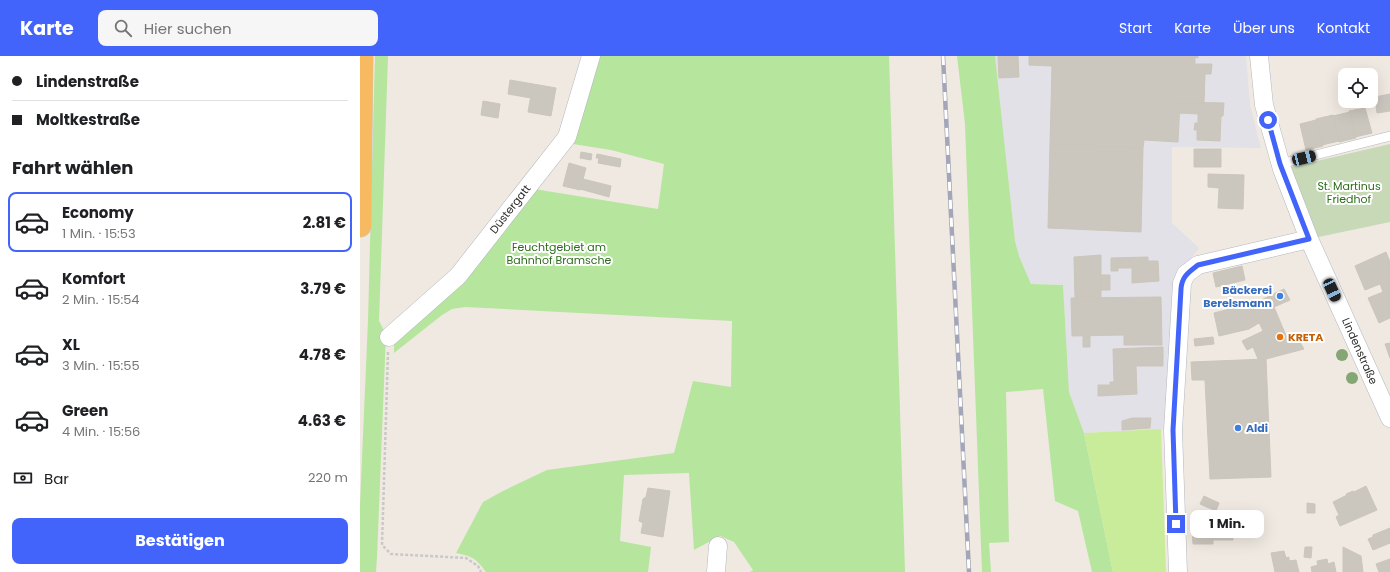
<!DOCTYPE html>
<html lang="de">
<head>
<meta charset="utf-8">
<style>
	body { margin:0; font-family:Poppins,sans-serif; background:#f6f6f6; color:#202124; height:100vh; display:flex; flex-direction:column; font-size:15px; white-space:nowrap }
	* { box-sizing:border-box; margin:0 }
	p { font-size:13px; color:#757577 }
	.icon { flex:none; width:22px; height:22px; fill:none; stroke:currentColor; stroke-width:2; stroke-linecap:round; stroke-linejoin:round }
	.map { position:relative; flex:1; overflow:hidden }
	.panel { display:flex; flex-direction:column; background:#fff; width:360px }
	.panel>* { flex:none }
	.top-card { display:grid; align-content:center; height:88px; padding:0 12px; background:#fff }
	.buttons { position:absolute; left:978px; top:12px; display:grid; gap:8px }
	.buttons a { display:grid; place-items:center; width:40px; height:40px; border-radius:8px; background:#fff; box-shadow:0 4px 16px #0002; font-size:20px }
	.end { position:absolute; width:18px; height:18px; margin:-9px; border:5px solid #4264fb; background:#fff; box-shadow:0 0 0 2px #fff }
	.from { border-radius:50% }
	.bubble { position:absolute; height:28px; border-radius:8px; background:#fff; box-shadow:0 4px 16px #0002; font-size:13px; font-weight:700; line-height:28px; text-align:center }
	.car { position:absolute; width:12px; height:24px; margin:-12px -6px; border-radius:5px; box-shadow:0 0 3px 1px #0007; background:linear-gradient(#222 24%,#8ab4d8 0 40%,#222 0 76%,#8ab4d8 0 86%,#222 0) }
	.top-card b { display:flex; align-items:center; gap:14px; height:38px; font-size:15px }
	.top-card b+b { border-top:1px solid #e0e0e0 }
	.top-card i { width:10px; height:10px; background:#202124 }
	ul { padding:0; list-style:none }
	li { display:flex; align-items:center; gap:12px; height:60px; margin:0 8px 6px; padding:0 4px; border:2px solid transparent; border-radius:8px }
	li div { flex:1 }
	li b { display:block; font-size:15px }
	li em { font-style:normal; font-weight:700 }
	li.active { border-color:#4264fb }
	li>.icon { width:36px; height:36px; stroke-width:1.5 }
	h2 { padding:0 12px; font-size:18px; line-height:48px }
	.pay { display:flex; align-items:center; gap:10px; height:44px; padding:0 12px; font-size:15px }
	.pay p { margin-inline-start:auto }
	.button { display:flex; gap:8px; margin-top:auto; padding:8px 12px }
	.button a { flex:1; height:46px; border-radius:8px; background:#4264fb; color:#fff; font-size:16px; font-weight:700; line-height:46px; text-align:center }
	header { display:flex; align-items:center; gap:24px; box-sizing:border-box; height:56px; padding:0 20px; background:#4264fb; color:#fff }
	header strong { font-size:19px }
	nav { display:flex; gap:22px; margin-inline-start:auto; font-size:14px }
	.search { width:280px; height:36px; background:#f6f6f6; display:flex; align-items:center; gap:10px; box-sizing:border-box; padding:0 14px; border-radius:8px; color:#757577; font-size:15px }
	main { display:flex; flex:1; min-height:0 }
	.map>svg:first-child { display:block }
	.industrial { fill:#e3e1e8 }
	.green { fill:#b6e59e }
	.cemetery { fill:#c8d9b8 }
	.pitch { fill:#c9ec9a }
	.building { fill:#cbc7bf; stroke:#cbc5ba }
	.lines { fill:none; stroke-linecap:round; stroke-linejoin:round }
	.service-casing { stroke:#b4b7c1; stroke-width:10 }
	.minor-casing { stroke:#b4b7c1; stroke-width:19 }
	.trunk-casing { stroke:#c9c9c9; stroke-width:23 }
	.path { stroke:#c9c9c9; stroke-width:2.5; stroke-dasharray:3 2; stroke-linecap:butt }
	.service { stroke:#fff; stroke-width:9 }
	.minor { stroke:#fff; stroke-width:18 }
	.trunk { stroke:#f8ba60; stroke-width:22 }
	.rail-casing { stroke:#a3a6b8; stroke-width:4.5 }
	.rail { stroke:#fff; stroke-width:3; stroke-dasharray:9; stroke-linecap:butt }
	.tree { fill:#84a574 }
	.route { stroke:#4264fb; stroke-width:5 }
	.shop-dot { fill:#3f7fe0; stroke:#fff; stroke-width:1.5 }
	.food-dot { fill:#e8710a; stroke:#fff; stroke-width:1.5 }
	.labels { text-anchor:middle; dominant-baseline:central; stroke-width:4; stroke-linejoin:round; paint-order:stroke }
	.park-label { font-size:11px; fill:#2c6e1b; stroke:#fff }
	.street-label { font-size:11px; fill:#2e2e2e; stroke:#fff }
	.shop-label { font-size:11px; font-weight:bold; fill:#366cbe; stroke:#fff; text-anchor:end }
	.food-label { font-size:11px; font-weight:bold; fill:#c56008; stroke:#fff; text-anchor:start }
</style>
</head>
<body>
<header>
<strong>Karte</strong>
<div class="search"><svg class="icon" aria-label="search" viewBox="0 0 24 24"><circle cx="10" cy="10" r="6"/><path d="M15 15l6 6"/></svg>Hier suchen</div>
<nav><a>Start</a><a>Karte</a><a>Über uns</a><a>Kontakt</a></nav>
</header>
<main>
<section class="panel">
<div class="top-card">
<b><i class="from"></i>Lindenstraße</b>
<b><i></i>Moltkestraße</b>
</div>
<h2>Fahrt wählen</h2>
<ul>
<li class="active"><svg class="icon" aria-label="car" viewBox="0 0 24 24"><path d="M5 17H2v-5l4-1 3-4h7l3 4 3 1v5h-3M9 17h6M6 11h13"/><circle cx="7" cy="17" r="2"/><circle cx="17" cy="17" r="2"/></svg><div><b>Economy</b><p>1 Min. · 15:53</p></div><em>2.81 €</em></li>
<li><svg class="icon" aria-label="car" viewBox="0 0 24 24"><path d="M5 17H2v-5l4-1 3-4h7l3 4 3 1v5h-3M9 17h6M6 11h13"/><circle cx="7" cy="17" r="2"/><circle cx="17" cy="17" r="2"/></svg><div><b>Komfort</b><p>2 Min. · 15:54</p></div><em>3.79 €</em></li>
<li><svg class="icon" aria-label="car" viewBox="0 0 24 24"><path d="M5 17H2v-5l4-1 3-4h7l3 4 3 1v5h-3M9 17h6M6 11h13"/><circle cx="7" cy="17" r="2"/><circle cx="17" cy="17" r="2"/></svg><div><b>XL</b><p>3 Min. · 15:55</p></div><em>4.78 €</em></li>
<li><svg class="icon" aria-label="car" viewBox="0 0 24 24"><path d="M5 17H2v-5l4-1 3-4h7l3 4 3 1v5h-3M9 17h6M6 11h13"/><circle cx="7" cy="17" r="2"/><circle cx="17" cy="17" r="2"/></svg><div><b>Green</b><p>4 Min. · 15:56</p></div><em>4.63 €</em></li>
</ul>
<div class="pay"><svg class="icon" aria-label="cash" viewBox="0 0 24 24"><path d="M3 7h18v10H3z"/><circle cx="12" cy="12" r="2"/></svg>Bar<p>220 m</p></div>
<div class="button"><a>Bestätigen</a></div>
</section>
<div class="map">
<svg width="1030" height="516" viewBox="0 0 1030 516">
	<rect width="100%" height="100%" fill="#efe9e1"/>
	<path class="industrial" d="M635,0H886L890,49L901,92L812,91V167L839,192L832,201L817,225L806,373L724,377L709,336L703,229L671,228L659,200L655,185Z"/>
	<path class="green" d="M15,0H28L19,265L26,278L17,501L16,516H0V449L8,264Z
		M237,0H529L545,516H390L393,514L374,486L360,480L334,494L329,417L264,419L260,485L291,491L288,516H126C117,503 112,500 96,497L123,446L143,435L187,414L314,397L333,325L371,331L372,265L105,251L92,253L82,259L34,297V288L39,279L174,133L298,153L304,108L251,94L213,88Z
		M597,0H635L655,185L659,200L671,228L703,229L709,336L724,377L753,516H732L718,455L695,445L683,333L646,336L649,486L629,487L631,516H622L605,68Z"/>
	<path class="cemetery" d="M1030,88V166L949,183L922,113Z"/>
	<path class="pitch" d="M801,373L806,516H753L724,377Z"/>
	<path class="building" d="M638,0H658L659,21L639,22Z
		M669,0H838V2L835,1V8H852L851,18H845L844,47L820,46L818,86L784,84L783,92L690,89L692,10L669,9Z
		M150,24L173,28L171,42L148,38Z
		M173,28L196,32L191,60L168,56Z
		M1030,38V55L1017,57L1015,41Z
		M123,45L140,48L138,62L121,59Z
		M820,46L864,47L863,60H861L860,85L837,84V74H834L835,67H838V58L819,57Z
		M1005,52L1012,77L995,81L989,55Z
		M990,56L996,82L979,86L973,60Z
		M973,59L979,85L962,89L956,63Z
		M956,64L963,90L946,94L940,68Z
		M690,89L783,92L781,176L688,172Z
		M834,93H861V111H834Z
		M221,96L232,98L231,104L220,102Z
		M237,98L261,103L260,111L238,107L239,102H236Z
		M209,107L226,112L220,134L203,130Z
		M848,118L884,119L883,153L858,152L859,132L848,131Z
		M223,123L251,130L249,141L220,133Z
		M1026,196L1030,206V262L1019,267L1008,242L1023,236L1020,228L1005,234L995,210Z
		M741,199V242H715L714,201Z
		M788,201V205H798L799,225L772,227V212H758V215H751V202Z
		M882,210L885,224L856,231L853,217Z
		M741,219H750V234H741Z
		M924,233L930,244L914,251L927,282L935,278L944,293L906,303H898L893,291L887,294L882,285L903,275L891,249Z
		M801,241L802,289H764V279L712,280L711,242Z
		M891,249L899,267L889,273L859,280L854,257L881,250L882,253Z
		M723,280H730V291H723Z
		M853,281L854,288L835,290L834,283Z
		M1030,287V302L1025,288Z
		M803,291V310H776L777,338L738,340V329H750V326H754L753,293Z
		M906,303L911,421L850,423L845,324H832L831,306Z
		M772,362H791L790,372L762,374V365Z
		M1006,430L1017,454L980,470L976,461L979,459L973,446L987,439L986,438L993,435L994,436Z
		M288,432L310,435L303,481L281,477L283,467L279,465L283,443L286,441Z
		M844,440L859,447L856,455L840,448Z
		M947,447L955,448V457H947Z
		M872,463L873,484H853V488H833L832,471L851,470V464Z
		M1030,472V487L1013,494L1008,483L1013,481V479Z
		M945,491H952L951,502L944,501Z
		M983,491L1001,500L1003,516H983Z
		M924,495L926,502L929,501V505L936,504L939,516H915L911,497Z
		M967,503L968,508L974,506L976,516H959L957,505Z
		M1030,503V516H1019L1016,508Z
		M958,509L959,516H952L951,511Z"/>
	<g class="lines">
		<g class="service-casing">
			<path id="service" d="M920,108L1030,80"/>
		</g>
		<g class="minor-casing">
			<path id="minor" d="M899,0L904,49L922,113L949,183L1030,362
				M29,281L98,220L207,81L231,0
				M356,516L358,490
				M818,516L813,374L822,227L826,218L838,209L949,183"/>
		</g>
		<g class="trunk-casing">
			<path id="trunk" d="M0,170L2,0"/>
		</g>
		<path class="path" d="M28,296L22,489L31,498L106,502L118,510L121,516"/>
		<use href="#service" class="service"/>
		<use href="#minor" class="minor"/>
		<use href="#trunk" class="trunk"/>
		<g class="rail-casing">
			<path id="rail" d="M583,0L609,516"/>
		</g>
		<use href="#rail" class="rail"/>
	</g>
	<g class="tree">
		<circle cx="982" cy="299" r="6"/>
		<circle cx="992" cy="322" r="6"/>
	</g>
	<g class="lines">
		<path class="route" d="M816,468L813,374L821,233C822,220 829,216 838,209L949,183L920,108L908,64"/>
	</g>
	<g class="shop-dot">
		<circle cx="920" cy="240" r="4"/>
		<circle cx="878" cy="372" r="4"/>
	</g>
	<circle class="food-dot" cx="920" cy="281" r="4"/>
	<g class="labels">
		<g class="park-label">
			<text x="989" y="130">St. Martinus<tspan x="989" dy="13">Friedhof</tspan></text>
			<text x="199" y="191">Feuchtgebiet am<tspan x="199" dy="13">Bahnhof Bramsche</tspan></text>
		</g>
		<g class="street-label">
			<text transform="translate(150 153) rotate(-52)">Düstergatt</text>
			<text transform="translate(1000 295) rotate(66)">Lindenstraße</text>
		</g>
		<g class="shop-label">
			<text x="912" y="234">Bäckerei<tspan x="912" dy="13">Berelsmann</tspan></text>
			<text x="886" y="372" text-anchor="start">Aldi</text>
		</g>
		<g class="food-label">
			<text x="928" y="281">KRETA</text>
		</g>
	</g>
</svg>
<div class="buttons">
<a><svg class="icon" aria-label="locate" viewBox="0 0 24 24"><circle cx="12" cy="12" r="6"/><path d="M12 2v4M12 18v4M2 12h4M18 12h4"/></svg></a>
</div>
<i class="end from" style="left:908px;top:64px"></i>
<i class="end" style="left:816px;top:468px"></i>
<div class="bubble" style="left:830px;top:454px;width:74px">1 Min.</div>
<i class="car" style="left:944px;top:102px;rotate:76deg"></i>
<i class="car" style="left:972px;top:234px;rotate:155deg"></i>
</div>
</main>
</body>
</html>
